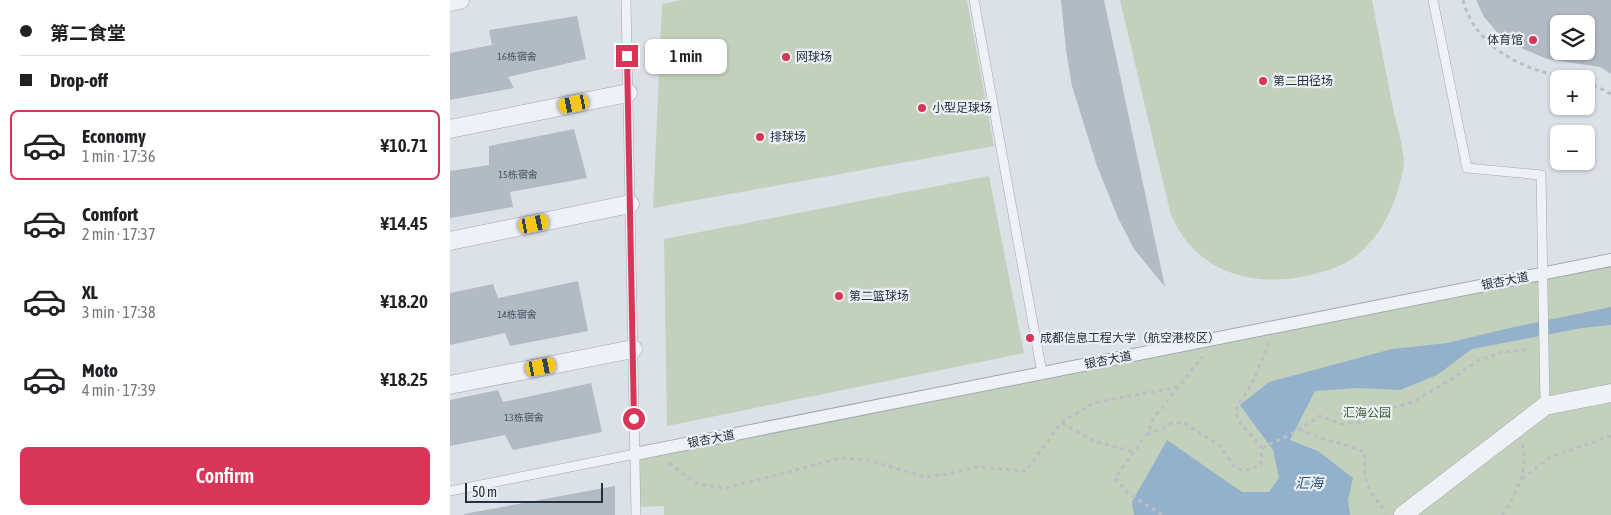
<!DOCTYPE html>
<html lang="en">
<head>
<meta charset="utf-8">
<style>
	body { margin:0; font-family:"Asap Condensed","Noto Sans SC",sans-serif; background:#f2f2f2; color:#202124; height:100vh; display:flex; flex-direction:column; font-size:19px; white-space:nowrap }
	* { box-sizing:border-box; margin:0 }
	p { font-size:16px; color:#757577 }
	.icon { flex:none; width:28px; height:28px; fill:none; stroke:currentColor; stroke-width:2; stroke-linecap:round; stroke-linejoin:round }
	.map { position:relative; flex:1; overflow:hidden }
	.drawer { display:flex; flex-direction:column; background:#fff; width:450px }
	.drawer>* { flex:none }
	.guide { display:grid; align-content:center; height:110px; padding:0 20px; background:#fff }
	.controls { position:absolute; left:1100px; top:15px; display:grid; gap:10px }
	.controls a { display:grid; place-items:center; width:45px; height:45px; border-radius:8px; background:#fff; box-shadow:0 1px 4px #0004; font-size:25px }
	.scale { position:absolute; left:15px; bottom:12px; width:138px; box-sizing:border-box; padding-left:5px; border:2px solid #242f3e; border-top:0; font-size:14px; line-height:18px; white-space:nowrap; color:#242f3e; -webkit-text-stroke:4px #ebf0f5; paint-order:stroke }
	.end { position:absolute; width:22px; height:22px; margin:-11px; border:6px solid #d73658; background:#fff; box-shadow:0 0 0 2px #fff }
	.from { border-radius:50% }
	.bubble { position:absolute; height:35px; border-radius:8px; background:#fff; box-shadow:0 1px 4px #0004; font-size:16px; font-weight:600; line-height:35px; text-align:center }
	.car { position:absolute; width:15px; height:30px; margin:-15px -8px; border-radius:6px; box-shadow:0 0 4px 1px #0007; background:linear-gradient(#f5c518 24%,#345 0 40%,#f5c518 0 76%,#345 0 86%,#f5c518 0) }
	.guide b { display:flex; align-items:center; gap:18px; height:48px; font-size:19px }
	.guide b+b { border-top:1px solid #e0e0e0 }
	.guide i { width:12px; height:12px; background:#202124 }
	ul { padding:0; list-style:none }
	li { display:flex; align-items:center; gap:15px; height:70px; margin:0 10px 8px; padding:0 10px; border:2px solid transparent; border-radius:8px }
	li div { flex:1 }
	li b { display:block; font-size:19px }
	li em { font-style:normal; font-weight:600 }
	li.selected { border-color:#d73658 }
	li>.icon { width:45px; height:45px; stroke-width:1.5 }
	.action { display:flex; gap:10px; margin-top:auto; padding:10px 20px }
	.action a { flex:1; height:58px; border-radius:8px; background:#d73658; color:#fff; font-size:20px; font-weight:600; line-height:58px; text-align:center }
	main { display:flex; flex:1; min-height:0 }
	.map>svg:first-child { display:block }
	.green { fill:#c3d1bc }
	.water { fill:#93b1ca }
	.building { fill:#b2bac4; fill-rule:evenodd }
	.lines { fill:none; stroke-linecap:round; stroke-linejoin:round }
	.service-casing { stroke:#a0a8b1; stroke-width:10 }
	.pedestrian-casing { stroke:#a0a8b1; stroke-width:14 }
	.minor-casing { stroke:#a0a8b1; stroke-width:19 }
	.path { stroke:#b9bfc5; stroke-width:3; stroke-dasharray:4 4; stroke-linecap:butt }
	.service { stroke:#eef1f5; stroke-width:9 }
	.pedestrian { stroke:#eef1f5; stroke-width:12 }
	.minor { stroke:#eef1f5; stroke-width:18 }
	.route { stroke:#d73658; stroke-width:6 }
	.poi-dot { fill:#d73658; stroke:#ebf0f5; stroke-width:2 }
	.labels { text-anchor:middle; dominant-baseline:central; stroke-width:4.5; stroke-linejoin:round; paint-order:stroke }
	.number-label { font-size:10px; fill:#485260 }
	.poi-label { font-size:12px; fill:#242f3e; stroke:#ebf0f5; text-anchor:start }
	.street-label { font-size:12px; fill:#242f3e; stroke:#ebf0f5 }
	.park-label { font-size:12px; fill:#3b5b31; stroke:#ebf0f5 }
	.water-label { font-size:14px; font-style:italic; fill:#2c5174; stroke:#ebf0f5 }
</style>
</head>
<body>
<main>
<section class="drawer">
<div class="guide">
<b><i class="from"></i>第二食堂</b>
<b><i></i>Drop-off</b>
</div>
<ul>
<li class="selected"><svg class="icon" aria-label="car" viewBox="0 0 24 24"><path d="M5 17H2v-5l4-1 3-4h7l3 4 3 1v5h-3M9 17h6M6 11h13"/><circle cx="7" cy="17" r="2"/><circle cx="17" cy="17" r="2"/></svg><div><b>Economy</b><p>1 min · 17:36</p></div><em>¥10.71</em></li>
<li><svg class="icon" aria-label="car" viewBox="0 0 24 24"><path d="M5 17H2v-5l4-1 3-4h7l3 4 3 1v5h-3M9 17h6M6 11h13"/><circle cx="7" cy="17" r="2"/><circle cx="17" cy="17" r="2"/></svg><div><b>Comfort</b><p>2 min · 17:37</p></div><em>¥14.45</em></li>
<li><svg class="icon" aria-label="car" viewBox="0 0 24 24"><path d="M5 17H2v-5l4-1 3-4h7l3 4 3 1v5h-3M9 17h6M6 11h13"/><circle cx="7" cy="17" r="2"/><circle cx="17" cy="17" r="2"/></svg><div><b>XL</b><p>3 min · 17:38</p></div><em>¥18.20</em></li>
<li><svg class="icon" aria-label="car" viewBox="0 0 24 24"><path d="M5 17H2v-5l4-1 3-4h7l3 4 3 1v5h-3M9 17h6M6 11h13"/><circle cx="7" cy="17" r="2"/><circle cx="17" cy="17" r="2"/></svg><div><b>Moto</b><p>4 min · 17:39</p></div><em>¥18.25</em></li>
</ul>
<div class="action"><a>Confirm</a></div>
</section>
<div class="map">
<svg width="1161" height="515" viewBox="0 0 1161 515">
	<rect width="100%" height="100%" fill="#dbe1e7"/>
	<path class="green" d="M233,0H517L544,146L203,208L212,4Z
		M670,0H922C929,36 936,72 943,108C947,125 952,143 954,160C954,168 951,179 949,186C943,210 930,234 912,251C899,263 884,269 868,273C808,291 744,274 720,212Z
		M539,176L574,353L217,426L214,239Z
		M1161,260V515H214V506L186,507L185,454Z"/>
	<path class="water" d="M1161,307V325L1132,328L1022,349L987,375L950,390L908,388L865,391L840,440L868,451L903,478L898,500L900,515H684L682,502L717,440L792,492H819L829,478L823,450L790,405L819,382L942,349L997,343L1064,327Z"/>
	<path class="building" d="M611,0H654L715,287L684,249L668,218L647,166L622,86L616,50Z
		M1026,0H1161V74L1150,67L1097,59L1069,47L1047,32L1034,17ZM1109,24H1136V51H1109Z
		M127,16L136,59L58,77L64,88L0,100V53L42,45L39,30Z
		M124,129L137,178L60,192L63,207L0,218V171L39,165V146Z
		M128,281L138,331L60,346L55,333L0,345V293L43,284L48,298Z
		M141,383L152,432L63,450L55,435L0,446V400L48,390L53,402Z
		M165,486V515H14V514Z"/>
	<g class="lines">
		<g class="service-casing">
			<path id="service" d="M176,0L186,515
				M524,0L592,373
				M983,0L1017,168L1091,175L1095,406
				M0,491L185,454"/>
		</g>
		<g class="pedestrian-casing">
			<path id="pedestrian" d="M185,454L1161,260"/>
		</g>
		<g class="minor-casing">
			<path id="minor" d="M0,2L10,0
				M0,129L178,93
				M0,241L180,204
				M0,385L183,349
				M953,515L1095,406L1161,393"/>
		</g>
		<path class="path" d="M1013,0C1026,50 1078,72 1124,79
			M1136,81L1161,94
			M612,423L644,441L684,452
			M849,429C870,440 893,443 915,452C913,483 917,490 937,513
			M697,434L712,429L722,423H734L769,445L786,469L800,470L811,464L812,448C803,435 790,427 785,412L804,379L819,343
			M812,448L843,433L870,416L892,424L910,422L931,411L963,402L1002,379L1027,361L1053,352L1081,349
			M219,463L247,484L277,488L391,458L417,460L476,477L500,474L525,467L576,471L611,423L643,403L727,387
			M1072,479L1100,457L1161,436
			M712,515L677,492L665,478L697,434L703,419L752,357
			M1052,515C1064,498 1081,466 1072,444"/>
		<use href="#service" class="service"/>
		<use href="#pedestrian" class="pedestrian"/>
		<use href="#minor" class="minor"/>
	</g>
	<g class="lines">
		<path class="route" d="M177,56L184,419"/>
	</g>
	<g class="poi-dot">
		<circle cx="1083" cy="40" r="5"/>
		<circle cx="336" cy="57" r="5"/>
		<circle cx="813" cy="81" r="5"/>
		<circle cx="472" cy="108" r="5"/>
		<circle cx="310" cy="137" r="5"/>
		<circle cx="389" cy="296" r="5"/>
		<circle cx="580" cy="338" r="5"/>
	</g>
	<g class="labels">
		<g class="number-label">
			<text x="67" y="56">16栋宿舍</text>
			<text x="68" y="174">15栋宿舍</text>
			<text x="67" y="314">14栋宿舍</text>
			<text x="74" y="417">13栋宿舍</text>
		</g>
		<g class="poi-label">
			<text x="1073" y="40" text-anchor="end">体育馆</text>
			<text x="346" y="57">网球场</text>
			<text x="823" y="81">第二田径场</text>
			<text x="482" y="108">小型足球场</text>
			<text x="320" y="137">排球场</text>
			<text x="399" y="296">第二篮球场</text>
			<text x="590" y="338">成都信息工程大学（航空港校区）</text>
		</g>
		<g class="street-label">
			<text transform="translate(1055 281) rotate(-11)">银杏大道</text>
			<text transform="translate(658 360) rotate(-11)">银杏大道</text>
			<text transform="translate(261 439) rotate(-11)">银杏大道</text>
		</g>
		<g class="park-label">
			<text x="917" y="413">汇海公园</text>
		</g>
		<g class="water-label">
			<text x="859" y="483">汇海</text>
		</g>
	</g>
</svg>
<div class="controls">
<a><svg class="icon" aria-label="layers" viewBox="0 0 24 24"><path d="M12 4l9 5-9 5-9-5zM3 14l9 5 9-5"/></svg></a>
<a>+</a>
<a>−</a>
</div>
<div class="scale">50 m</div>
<i class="end from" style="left:184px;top:419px"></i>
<i class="end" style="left:177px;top:56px"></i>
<div class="bubble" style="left:195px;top:39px;width:82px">1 min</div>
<i class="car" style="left:124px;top:104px;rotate:258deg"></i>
<i class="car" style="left:84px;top:224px;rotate:78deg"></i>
<i class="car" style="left:91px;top:367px;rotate:79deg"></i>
</div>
</main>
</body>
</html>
